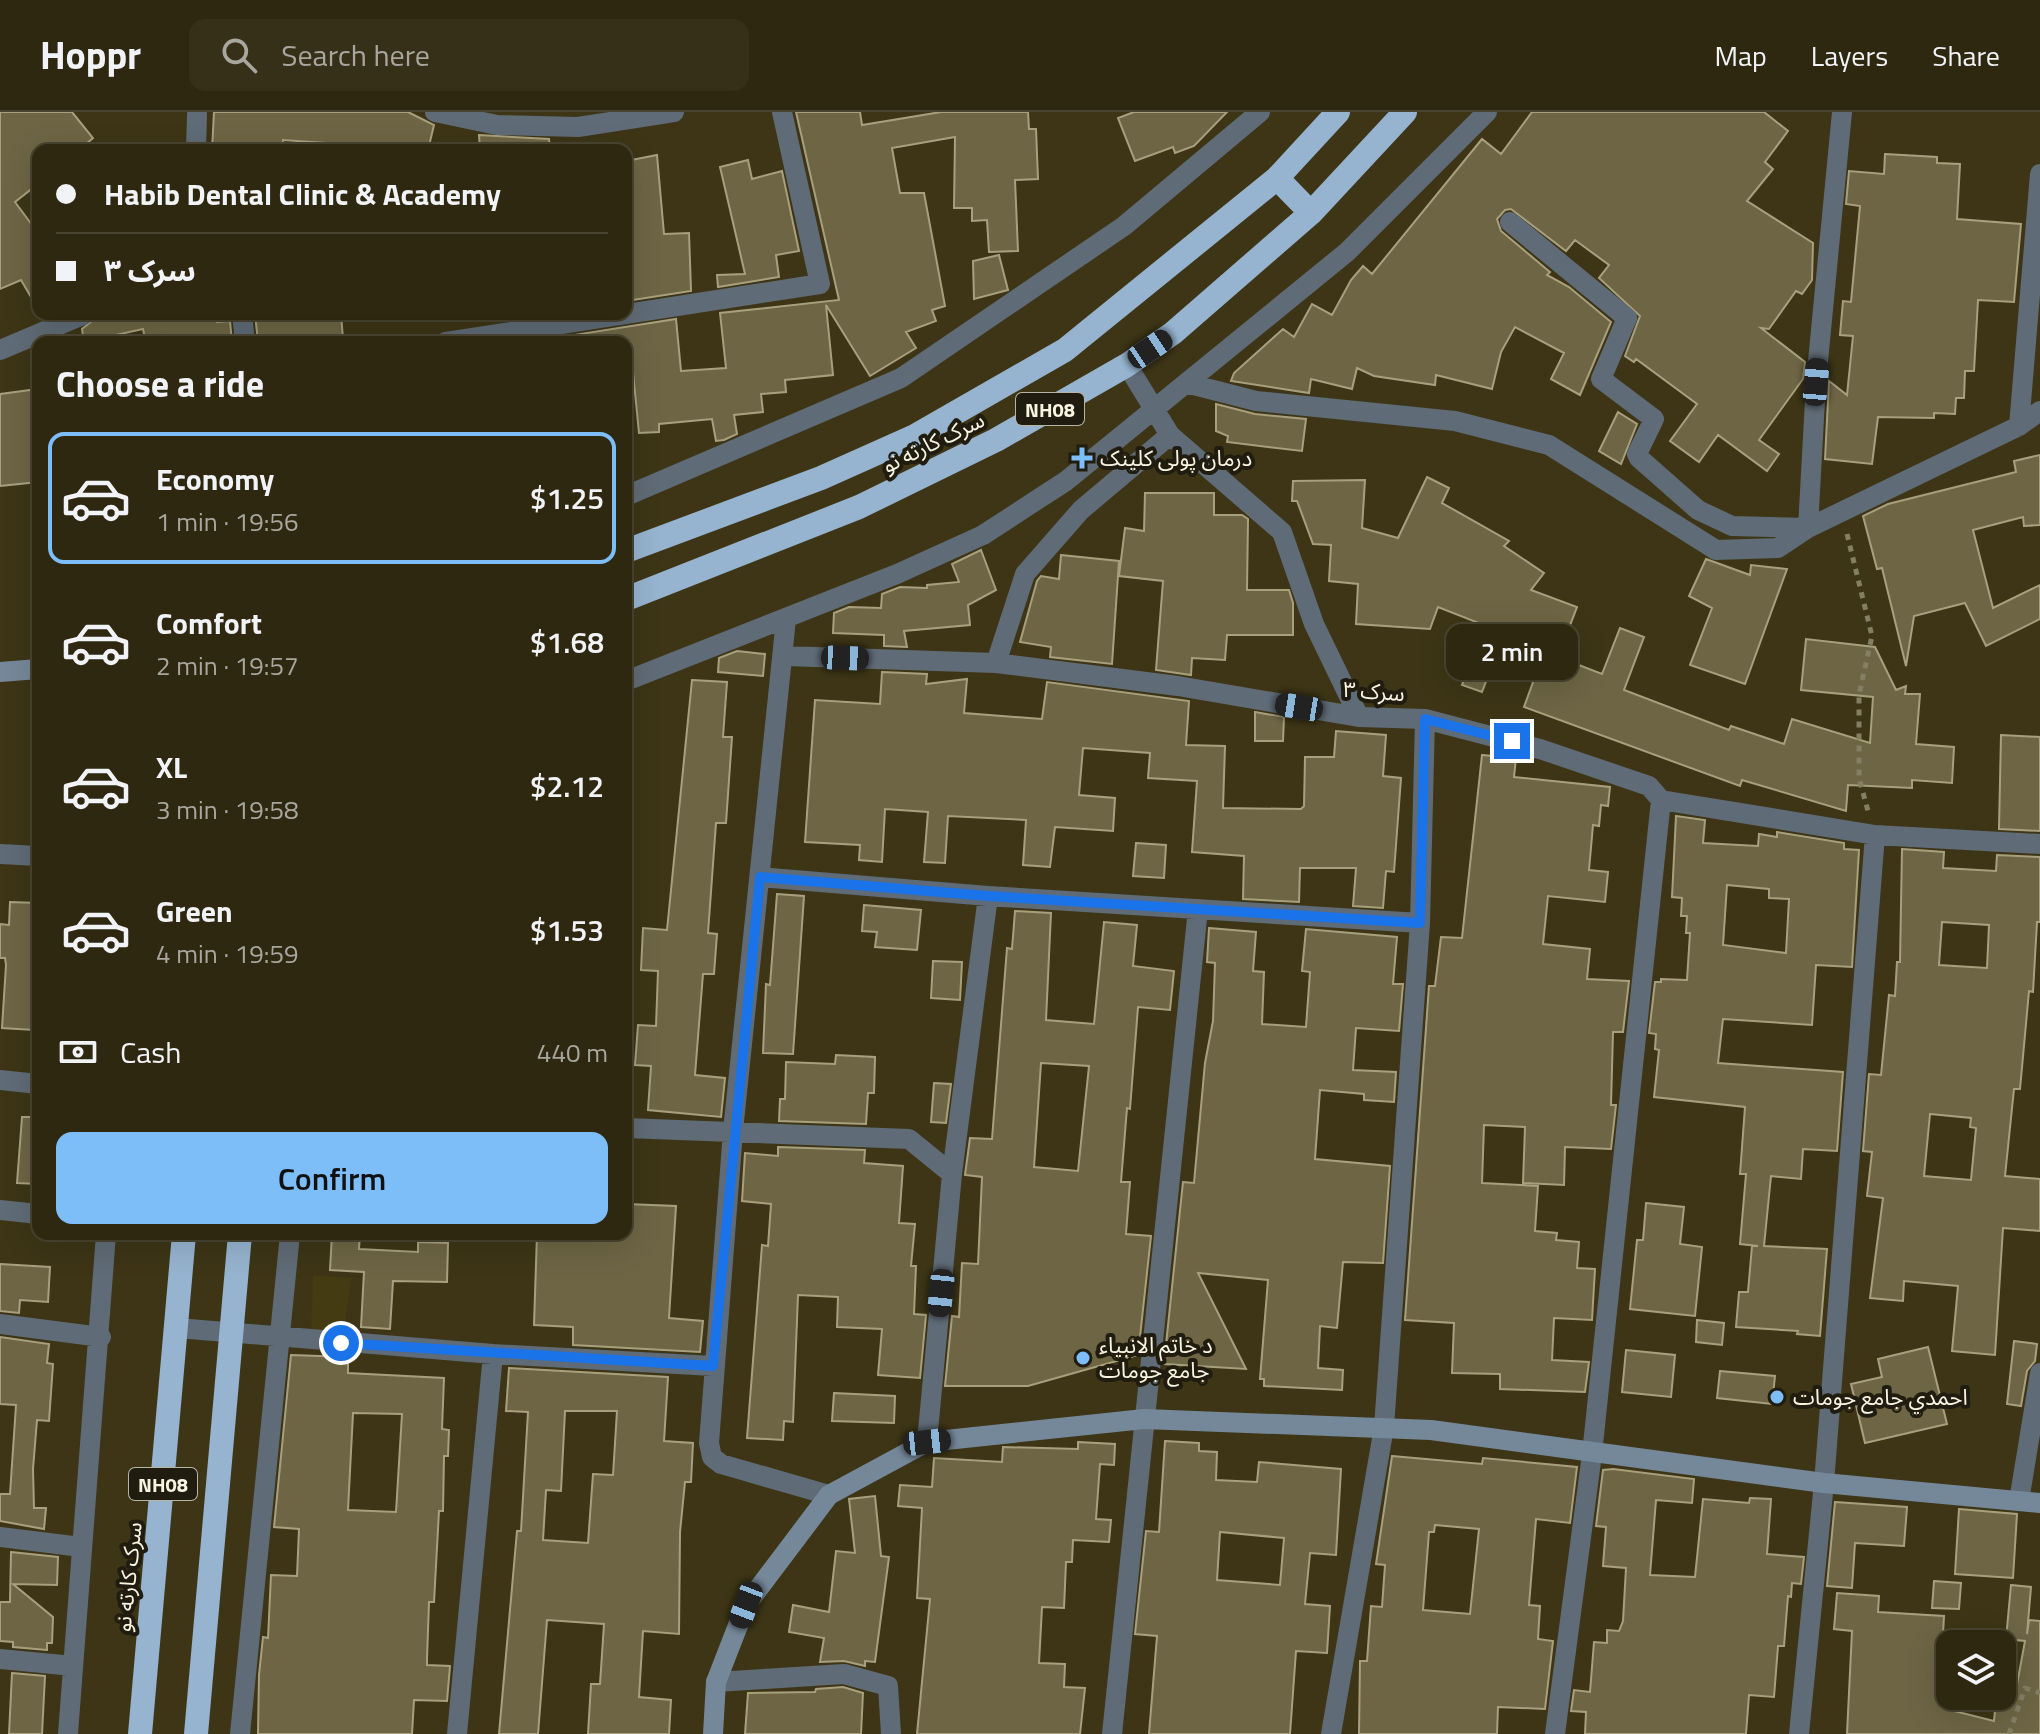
<!DOCTYPE html>
<html lang="en">
<head>
<meta charset="utf-8">
<style>
	body { margin:0; font-family:"Titillium Web","Noto Sans Arabic",sans-serif; background:#363019; color:#f1f3f6; height:100vh; display:flex; flex-direction:column; font-size:30px; white-space:nowrap }
	* { box-sizing:border-box; margin:0 }
	p { font-size:26px; color:#a7a69f }
	.icon { flex:none; width:44px; height:44px; fill:none; stroke:currentColor; stroke-width:2; stroke-linecap:round; stroke-linejoin:round }
	.map { position:relative; flex:1; overflow:hidden }
	.details { position:absolute; left:32px; top:224px; width:600px; height:904px; display:flex; flex-direction:column; background:#2e2810; border-radius:16px; box-shadow:0 8px 32px #0002,0 0 0 2px #494430 }
	.details>* { flex:none }
	.banner { position:absolute; left:32px; top:32px; width:600px; height:176px; border-radius:16px; box-shadow:0 8px 32px #0002,0 0 0 2px #494430; display:grid; align-content:center; height:176px; padding:0 24px; background:#2e2810 }
	.controls { position:absolute; left:1936px; top:1518px; display:grid; gap:16px }
	.controls a { display:grid; place-items:center; width:80px; height:80px; border-radius:16px; background:#2e2810; box-shadow:0 8px 32px #0002,0 0 0 2px #494430; font-size:40px }
	.end { position:absolute; width:36px; height:36px; margin:-18px; border:10px solid #1a73e8; background:#fff; box-shadow:0 0 0 4px #fff }
	.from { border-radius:50% }
	.bubble { position:absolute; height:56px; border-radius:16px; background:#2e2810; box-shadow:0 8px 32px #0002,0 0 0 2px #494430; font-size:26px; font-weight:600; line-height:56px; text-align:center }
	.car { position:absolute; width:24px; height:48px; margin:-24px -12px; border-radius:10px; box-shadow:0 0 6px 2px #0007; background:linear-gradient(#222 24%,#8ab4d8 0 40%,#222 0 76%,#8ab4d8 0 86%,#222 0) }
	.banner b { display:flex; align-items:center; gap:28px; height:76px; font-size:30px }
	.banner b+b { border-top:2px solid #494430 }
	.banner i { width:20px; height:20px; background:#f1f3f6 }
	ul { padding:0; list-style:none }
	li { display:flex; align-items:center; gap:24px; height:132px; margin:0 16px 12px; padding:0 8px; border:4px solid transparent; border-radius:16px }
	li div { flex:1 }
	li b { display:block; font-size:30px }
	li em { font-style:normal; font-weight:600 }
	li.active { border-color:#7dbef9 }
	li>.icon { width:72px; height:72px; stroke-width:1.5 }
	h2 { padding:0 24px; font-size:36px; line-height:96px }
	.pay { display:flex; align-items:center; gap:20px; height:88px; padding:0 24px; font-size:30px }
	.pay p { margin-inline-start:auto }
	.action { display:flex; gap:16px; margin-top:auto; padding:16px 24px }
	.action a { flex:1; height:92px; border-radius:16px; background:#7dbef9; color:#111; font-size:32px; font-weight:600; line-height:92px; text-align:center }
	header { display:flex; align-items:center; gap:48px; box-sizing:border-box; height:112px; padding:0 40px; background:#2e2810; border-bottom:2px solid #494430 }
	header strong { font-size:38px }
	nav { display:flex; gap:44px; margin-inline-start:auto; font-size:28px }
	.search { width:560px; height:72px; background:#363019; display:flex; align-items:center; gap:20px; box-sizing:border-box; padding:0 28px; border-radius:16px; color:#a7a69f; font-size:30px }
	.map>svg:first-child { display:block }
	.built { fill:#443b12 }
	.building { fill:#6d6544; stroke:#a8a07d; stroke-width:2; fill-rule:evenodd }
	.lines { fill:none; stroke-linecap:round; stroke-linejoin:round }
	.path { stroke:#847e63; stroke-width:5; stroke-dasharray:6 6; stroke-linecap:butt }
	.street { stroke:#5f6b76; stroke-width:20 }
	.secondary { stroke:#75889a; stroke-width:20 }
	.highway { stroke:#96b3cf; stroke-width:24 }
	.route { stroke:#1a73e8; stroke-width:10 }
	.poi-dot { fill:#7dbef9; stroke:#201d10; stroke-width:3 }
	.labels { text-anchor:middle; dominant-baseline:central; stroke-width:8; stroke-linejoin:round; paint-order:stroke }
	.shield { fill:#201d10; stroke:#b7b4a3; stroke-width:2 }
	.shield-label { font-size:20px; font-weight:bold; fill:#f8f4e2 }
	.street-label { font-size:22px; fill:#f8f4e2; stroke:#201d10 }
	.poi-label { font-size:22px; fill:#f8f4e2; stroke:#201d10; text-anchor:start }
</style>
</head>
<body>
<header>
<strong>Hoppr</strong>
<div class="search"><svg class="icon" aria-label="search" viewBox="0 0 24 24"><circle cx="10" cy="10" r="6"/><path d="M15 15l6 6"/></svg>Search here</div>
<nav><a>Map</a><a>Layers</a><a>Share</a></nav>
</header>
<div class="map">
<svg width="2040" height="1622" viewBox="0 0 2040 1622">
	<rect width="100%" height="100%" fill="#3d3516"/>
	<path class="built" d="M313,1163L352,1166L343,1222L311,1221Z"/>
	<path class="building" d="M0,0H72L93,26L79,38H38V72L15,90L38,121V197L21,168L0,177Z
		M214,0H408L434,13L428,38H326V31L283,28L282,38H212Z
		M796,0H860L862,13L941,0H1028L1029,17H1036L1038,67L1015,68L1018,139L989,140L987,108L972,109V96H954L955,25L892,36L900,81H924L945,194L932,198L936,209L906,220L916,236L870,264L826,193L833,263L785,268L786,280L761,282L763,300L734,303L737,322L724,328L716,329L712,307L659,312V320L639,321L630,230H575L574,223L676,207L681,259L726,256L720,201L839,188Z
		M1134,0H1227L1194,34L1175,41L1173,35L1135,49L1118,6Z
		M1532,0H1764L1788,19L1765,50L1773,57L1747,89L1813,131L1812,168L1802,182L1796,179L1769,217L1761,216L1805,250L1803,267L1759,328L1779,342L1767,359L1718,323L1699,350L1670,329L1697,292L1636,247L1634,250L1625,244L1640,204L1599,166L1609,153L1575,128L1566,139L1511,97L1505,98L1497,107L1501,119L1550,160L1547,163L1569,175L1611,210L1580,283L1551,267L1564,241L1515,215L1501,240L1492,277L1436,263L1435,273L1374,264L1357,256L1352,277L1311,267L1309,281L1231,269L1234,261L1283,217L1294,225L1312,192L1332,203L1351,168L1363,154L1372,162L1482,27L1501,42Z
		M479,23L549,27L550,38H480Z
		M1885,42L1937,45V51L1960,52L1957,107L2021,112L2014,190L1978,188L1974,259H1965L1964,286H1956L1955,302L1934,301V306L1878,305L1872,352L1825,347L1829,269L1847,283L1853,224L1840,223L1843,189L1851,190L1860,94L1846,92L1849,59L1884,62Z
		M657,43L664,122L689,121L691,179L626,189V49Z
		M748,48L752,67L782,59L799,139L776,143L779,165L718,175L717,163L745,162L720,55Z
		M999,143L1008,178L974,187L973,149Z
		M110,202H216L217,210L230,209L232,230H163L162,223L145,227L143,217L84,230L82,217L97,205Z
		M255,202H341L343,227L258,230Z
		M38,277V370L0,374V282Z
		M1216,292L1255,302L1306,307L1302,339L1227,330L1228,324L1216,319Z
		M1618,300L1637,312L1621,352L1599,339Z
		M2040,343V413L2024,414L2023,405L1973,418L1993,496L2040,473V507L1986,534L1965,491L1914,504L1906,554L1882,456L1877,457L1863,404L1888,392L2016,360L2014,349Z
		M1427,365L1449,376L1442,391L1509,429L1504,434L1544,461L1531,478L1577,495L1558,545L1602,562L1620,516L1644,525L1624,578L1729,618L1731,614L1784,632L1792,607L1870,631L1873,585L1801,578L1806,527L1875,535L1896,578L1906,574L1905,582H1920L1916,632L1954,635L1952,671L1912,668V676L1848,673L1846,699L1742,668L1740,674L1524,595L1544,540L1503,525L1482,580L1462,573L1484,513L1438,495L1430,517L1356,512L1358,472L1329,469L1331,433L1313,432L1297,389H1292L1293,369L1365,368L1362,416L1398,426Z
		M1145,381H1214V403H1242L1248,407L1247,478H1289L1293,491V523H1227L1225,548L1192,546L1191,563L1156,558L1163,469L1119,464L1125,416L1144,419Z
		M981,438L996,478L968,493L970,513L904,519L907,535L884,534V523L833,521L834,501L849,495L881,496L882,482L900,475L927,476V473L959,470L952,452Z
		M1061,443L1119,449L1112,552L1050,545L1051,535L1020,530L1037,469L1041,464L1059,467Z
		M1706,447L1750,463L1751,453L1787,457L1745,572L1690,553L1712,496L1689,484Z
		M737,539L765,542L763,564L718,560L719,546Z
		M882,560L927,562L926,572L967,567L964,601L1042,607L1047,570L1189,589L1186,633L1225,634L1223,696L1301,697L1304,694L1305,645H1334L1336,619L1386,623L1383,664L1401,666L1394,760L1386,759L1383,796L1353,794L1356,756H1300L1299,790L1243,787L1244,744L1192,740L1197,669L1148,666L1150,641L1083,636L1079,683L1115,686L1113,719L1055,715L1050,755L1023,753L1026,708L948,704L945,751L924,750L928,700L885,697L882,750L859,748L860,733L805,730L815,588L880,592Z
		M692,568L727,570L723,625H732L726,711H716L708,821L717,822L714,862H703L695,963L725,966L721,1005L648,998L651,954L635,953L638,913L656,914L658,859L641,858L643,816L667,818Z
		M1255,600L1284,605L1283,629H1255Z
		M2001,623L2040,625V719L1999,717Z
		M1482,643L1516,646L1514,665L1610,675L1608,694L1601,693L1599,714L1593,713L1589,758L1608,760L1605,790L1548,784L1543,832L1590,837L1587,867L1629,869L1623,920H1613L1611,993H1616L1611,1037L1565,1035L1564,1073L1523,1071L1525,1015L1484,1013L1482,1071L1538,1074L1535,1119L1557,1121L1556,1128L1579,1130L1577,1156L1595,1157L1592,1208L1554,1206L1552,1248L1589,1250L1585,1280L1500,1277V1262L1452,1261L1454,1211L1405,1208L1429,874H1435L1441,825L1462,826Z
		M1676,704L1705,708L1703,731L1758,734L1759,722L1777,725V720L1844,731V737L1859,738L1852,855L1816,853L1812,913L1723,907L1718,951L1843,960L1837,1039L1803,1037L1801,1067L1771,1064L1764,1134L1827,1137L1820,1224L1797,1222L1798,1219L1736,1215L1739,1180H1748L1752,1134H1758L1740,1132L1746,1062H1740L1745,995L1654,985L1659,938L1655,937L1656,922L1649,921L1655,870H1661V867L1687,868L1690,821H1686L1687,804H1681L1682,786L1672,785ZM1727,773L1769,777V786L1789,787L1786,841L1723,833Z
		M1136,731L1166,733L1164,766L1133,764Z
		M1902,737L1944,740L1943,756L1996,759L1997,743L2040,745V810H2037L2033,880L2029,879L2020,977H2014L2005,1064L2040,1067V1119L2003,1116L1995,1243L1952,1239L1958,1174L1904,1169L1903,1189L1870,1186L1883,1086L1867,1084L1872,1040L1863,1039L1869,962L1881,963L1889,883L1895,884L1897,850H1900ZM1942,810L1989,813L1987,856L1939,853ZM1930,1002L1971,1006L1970,1015L1976,1016L1971,1068L1924,1064Z
		M777,782L804,784L793,942L763,941L766,872L770,873Z
		M10,790L38,791L34,918L2,916L6,853L5,846H0V812L9,813Z
		M864,793L921,798L917,838L875,835L877,820L862,819Z
		M1015,799L1051,801L1046,908L1094,912L1104,810L1137,813L1133,854L1174,859L1170,898L1138,895L1130,997L1127,996L1121,1070H1130L1126,1122L1151,1124L1138,1243L1028,1274H945L952,1204L959,1205L962,1151L978,1152L982,1065L965,1063L970,1026L992,1027L1007,836L1012,837ZM1041,951L1089,954L1078,1059L1034,1055Z
		M1209,816L1256,820L1253,859L1264,860L1262,912L1306,915L1310,860L1302,859L1306,817L1397,825L1393,872H1403L1399,919L1356,916L1353,958L1396,960L1394,990L1364,988V982L1320,978L1315,1047L1390,1054L1383,1151L1343,1150L1337,1216L1320,1214L1318,1256L1343,1258L1342,1278L1264,1274V1267H1260L1268,1168L1198,1161L1246,1257L1164,1252L1183,1070L1194,1071L1205,951L1213,909L1215,851L1207,850Z
		M933,849L962,850L960,888L931,886Z
		M836,943L875,945L874,981H868L866,1012L779,1009L780,987H785L786,950L835,952Z
		M934,971L951,972L946,1011L931,1010Z
		M22,1005H38V1072L17,1071Z
		M778,1035L865,1038L864,1051L903,1054L899,1111L915,1112L911,1154H916L914,1202L926,1203L920,1266L878,1263L882,1217L837,1215L838,1185L798,1183L793,1310L784,1309L783,1328L747,1326L762,1133L768,1134L771,1092L742,1089L745,1041L778,1044Z
		M1646,1091L1684,1095L1680,1132L1702,1135L1695,1204L1630,1197L1637,1128H1643Z
		M626,1092L676,1094L669,1206L703,1209L700,1240L573,1233V1215L534,1213L537,1122H626Z
		M332,1122H360L359,1137L418,1140V1130L448,1131L447,1170L393,1169L390,1217L361,1215L364,1160L330,1158Z
		M0,1152L50,1155L48,1190L20,1188L19,1201L0,1199Z
		M1697,1208L1724,1211L1722,1233L1696,1230Z
		M0,1225L49,1232L47,1251L53,1252L49,1309L37,1308L33,1357L34,1396H46L44,1417L0,1409V1382H10L16,1293L0,1292Z
		M2014,1229L2037,1232L2035,1249L2027,1259L2021,1294L2007,1292Z
		M1928,1235L1947,1312L1865,1331L1851,1272L1882,1265L1878,1247Z
		M1626,1238L1675,1243L1671,1285L1622,1280Z
		M291,1243L348,1245V1261L444,1266L442,1317L449,1318L448,1344H444L443,1399H439L434,1490H429L427,1547V1553L450,1554L447,1589L414,1588L412,1622H258L259,1563L263,1525L268,1526L271,1463L297,1464L299,1417L274,1415ZM353,1301L402,1302L396,1400L348,1398Z
		M509,1256L668,1265L664,1329L693,1331L691,1370H685L680,1420L679,1522L643,1519L639,1585L671,1588L669,1622H588L591,1572H600L604,1512L547,1508L538,1622H499L517,1419H521L528,1300L506,1299ZM565,1299H617L613,1363L593,1362L588,1431L543,1428L546,1378L561,1379Z
		M1720,1259L1775,1264L1772,1292L1717,1286Z
		M834,1281L895,1284L894,1311L832,1309Z
		M1165,1329L1199,1331V1339L1217,1340L1216,1368L1257,1370L1259,1350L1341,1357L1336,1443L1310,1441L1305,1492L1330,1494L1327,1541L1296,1539L1290,1622H1149L1157,1524L1135,1522L1146,1419L1159,1420ZM1220,1420L1284,1426L1280,1473L1217,1468Z
		M1078,1330L1115,1332L1114,1353L1100,1352L1096,1407L1111,1408L1109,1430L1073,1428L1072,1450H1066L1064,1496L1042,1495L1039,1551L1065,1552L1064,1575L1085,1576L1080,1622H917L930,1487L917,1486L922,1396L898,1394L900,1373L932,1375L934,1346L1002,1350L1003,1335L1078,1337Z
		M1392,1344L1482,1352L1483,1346L1577,1355L1570,1411L1536,1407L1529,1493L1540,1494L1538,1527L1553,1529L1545,1597L1498,1595L1497,1622H1359L1360,1549H1367L1371,1494L1382,1495L1385,1453L1376,1452ZM1435,1413L1479,1417L1470,1502L1423,1498L1429,1420H1434Z
		M1613,1357L1694,1367L1692,1391L1656,1388L1650,1463L1695,1465L1703,1387L1749,1391L1750,1386L1771,1387L1767,1442L1804,1445L1801,1472L1792,1471L1791,1485L1788,1484L1784,1534H1778L1774,1585L1749,1583L1746,1622H1585L1586,1600L1571,1599L1574,1578L1590,1580L1594,1530L1607,1531V1518L1619,1519L1623,1509L1626,1456L1603,1454L1606,1415L1596,1414L1603,1358Z
		M875,1384L881,1444L889,1445L875,1550L865,1549V1554L844,1549L820,1550L824,1526L789,1520L793,1493L829,1500L836,1439L855,1441L849,1387Z
		M1835,1390L1907,1395L1904,1434L1855,1431L1852,1476L1827,1474Z
		M1959,1397L2017,1402L2013,1466L1955,1462Z
		M11,1440L58,1445L57,1473L13,1472L53,1505L52,1531H47V1538L13,1535V1530L0,1529V1490H10Z
		M1934,1469L1961,1471L1959,1497L1932,1496Z
		M2011,1473L2031,1475L2027,1522L2029,1508L2040,1509V1622H1847L1852,1519L1834,1517L1837,1481L1879,1484L1878,1500L1944,1504L1942,1540L1950,1541V1598L1994,1609L1996,1587L2014,1589L2025,1529L2006,1527Z
		M12,1561L45,1564L42,1622H9Z
		M843,1575L863,1581L861,1622H745L748,1581L815,1580L816,1577Z"/>
	<g class="lines">
		<path class="path" d="M1847,422L1872,524L1859,583V666L1868,699
			M2009,1622L2025,1576L2040,1581"/>
		<path class="street" d="M435,0L497,13L578,15L674,0
			M196,38L197,2
			M1510,110L1627,206L1601,267L1654,307L1637,342L1639,346L1698,398L1732,414L1808,416L1816,270L1842,0
			M242,202L245,230
			M446,230L820,172L782,0
			M0,238L85,202
			M1127,253L1170,323L1282,420L1314,512L1359,605
			M1186,271L1256,289L1455,309L1549,333L1716,438L1778,436L1808,416L2019,314L2040,299
			M2019,314L2040,62
			M626,384L901,266L1124,114L1260,0
			M786,507L733,1019L709,1331L712,1345L721,1352L829,1383
			M785,544L996,551L1178,574L1359,605L1425,607L1540,637L1649,674L1661,688L1875,723L2040,732
			M996,551L1025,462L1081,398L1170,323
			M626,569L897,462L983,423L1066,369L1347,140L1487,0
			M0,742L38,744
			M760,765L988,784L1420,811
			M0,968L38,972
			M626,1016L909,1027L952,1062
			M0,1098L38,1102
			M0,1212L101,1225
			M177,1216L493,1242L713,1254
			M927,1330L952,1062L988,784
			M2019,1389L2040,1261
			M0,1425L81,1435
			M0,1547L73,1554
			M716,1570L844,1562L888,1574L891,1622
			M68,1622L106,1122
			M240,1622L290,1122
			M457,1622L493,1242
			M1112,1622L1198,797
			M1331,1622L1384,1315L1420,811L1425,607
			M1555,1622L1592,1342L1661,688
			M1799,1622L1824,1371L1875,723"/>
		<path class="secondary" d="M0,560L38,557
			M713,1622L716,1570L746,1493L829,1383L927,1330L1144,1307L1431,1318L1824,1371L2040,1391"/>
		<path class="highway" d="M1277,66L1311,101
			M626,439L821,366L915,324L1065,238L1277,66L1338,0
			M626,487L859,395L996,328L1127,253L1173,221L1311,101L1405,0
			M140,1622L184,1122
			M196,1622L240,1122"/>
	</g>
	<g class="lines">
		<path class="route" d="M341,1231L713,1254L760,765L988,784L1420,811L1425,607L1512,629"/>
	</g>
	<g class="poi-dot">
		<path d="M1078 334h8v8h8v8h-8v8h-8v-8h-8v-8h8z"/>
		<circle cx="1083" cy="1246" r="8"/>
		<circle cx="1777" cy="1285" r="8"/>
	</g>
	<g class="labels">
		<g class="shield">
			<rect x="1016" y="281" width="68" height="32" rx="6"/>
			<rect x="129" y="1356" width="68" height="32" rx="6"/>
		</g>
		<g class="shield-label">
			<text x="1050" y="297">NH08</text>
			<text x="163" y="1372">NH08</text>
		</g>
		<g class="street-label">
			<text transform="translate(933 330) rotate(-26)">سرک کارته نو</text>
			<text transform="translate(1374 579) rotate(4)">سرک ۳</text>
			<text transform="translate(128 1465) rotate(-84)">سرک کارته نو</text>
		</g>
		<g class="poi-label">
			<text x="1100" y="346">درمان پولی کلینک</text>
			<text x="1099" y="1233">د خاتم الانبیاء<tspan x="1099" dy="25">جامع جومات</tspan></text>
			<text x="1793" y="1285">احمدي جامع جومات</text>
		</g>
	</g>
</svg>
<div class="controls">
<a><svg class="icon" aria-label="layers" viewBox="0 0 24 24"><path d="M12 4l9 5-9 5-9-5zM3 14l9 5 9-5"/></svg></a>
</div>
<i class="end from" style="left:341px;top:1231px"></i>
<i class="end" style="left:1512px;top:629px"></i>
<div class="bubble" style="left:1446px;top:512px;width:132px">2 min</div>
<i class="car" style="left:1150px;top:237px;rotate:56deg"></i>
<i class="car" style="left:1816px;top:270px;rotate:5deg"></i>
<i class="car" style="left:845px;top:546px;rotate:92deg"></i>
<i class="car" style="left:1299px;top:595px;rotate:279deg"></i>
<i class="car" style="left:941px;top:1181px;rotate:186deg"></i>
<i class="car" style="left:927px;top:1330px;rotate:84deg"></i>
<i class="car" style="left:746px;top:1493px;rotate:201deg"></i>
<div class="banner">
<b><i class="from"></i>Habib Dental Clinic &amp; Academy</b>
<b><i></i>سرک ۳</b>
</div>
<section class="details">
<h2>Choose a ride</h2>
<ul>
<li class="active"><svg class="icon" aria-label="car" viewBox="0 0 24 24"><path d="M5 17H2v-5l4-1 3-4h7l3 4 3 1v5h-3M9 17h6M6 11h13"/><circle cx="7" cy="17" r="2"/><circle cx="17" cy="17" r="2"/></svg><div><b>Economy</b><p>1 min · 19:56</p></div><em>$1.25</em></li>
<li><svg class="icon" aria-label="car" viewBox="0 0 24 24"><path d="M5 17H2v-5l4-1 3-4h7l3 4 3 1v5h-3M9 17h6M6 11h13"/><circle cx="7" cy="17" r="2"/><circle cx="17" cy="17" r="2"/></svg><div><b>Comfort</b><p>2 min · 19:57</p></div><em>$1.68</em></li>
<li><svg class="icon" aria-label="car" viewBox="0 0 24 24"><path d="M5 17H2v-5l4-1 3-4h7l3 4 3 1v5h-3M9 17h6M6 11h13"/><circle cx="7" cy="17" r="2"/><circle cx="17" cy="17" r="2"/></svg><div><b>XL</b><p>3 min · 19:58</p></div><em>$2.12</em></li>
<li><svg class="icon" aria-label="car" viewBox="0 0 24 24"><path d="M5 17H2v-5l4-1 3-4h7l3 4 3 1v5h-3M9 17h6M6 11h13"/><circle cx="7" cy="17" r="2"/><circle cx="17" cy="17" r="2"/></svg><div><b>Green</b><p>4 min · 19:59</p></div><em>$1.53</em></li>
</ul>
<div class="pay"><svg class="icon" aria-label="cash" viewBox="0 0 24 24"><path d="M3 7h18v10H3z"/><circle cx="12" cy="12" r="2"/></svg>Cash<p>440 m</p></div>
<div class="action"><a>Confirm</a></div>
</section>
</div>
</body>
</html>
